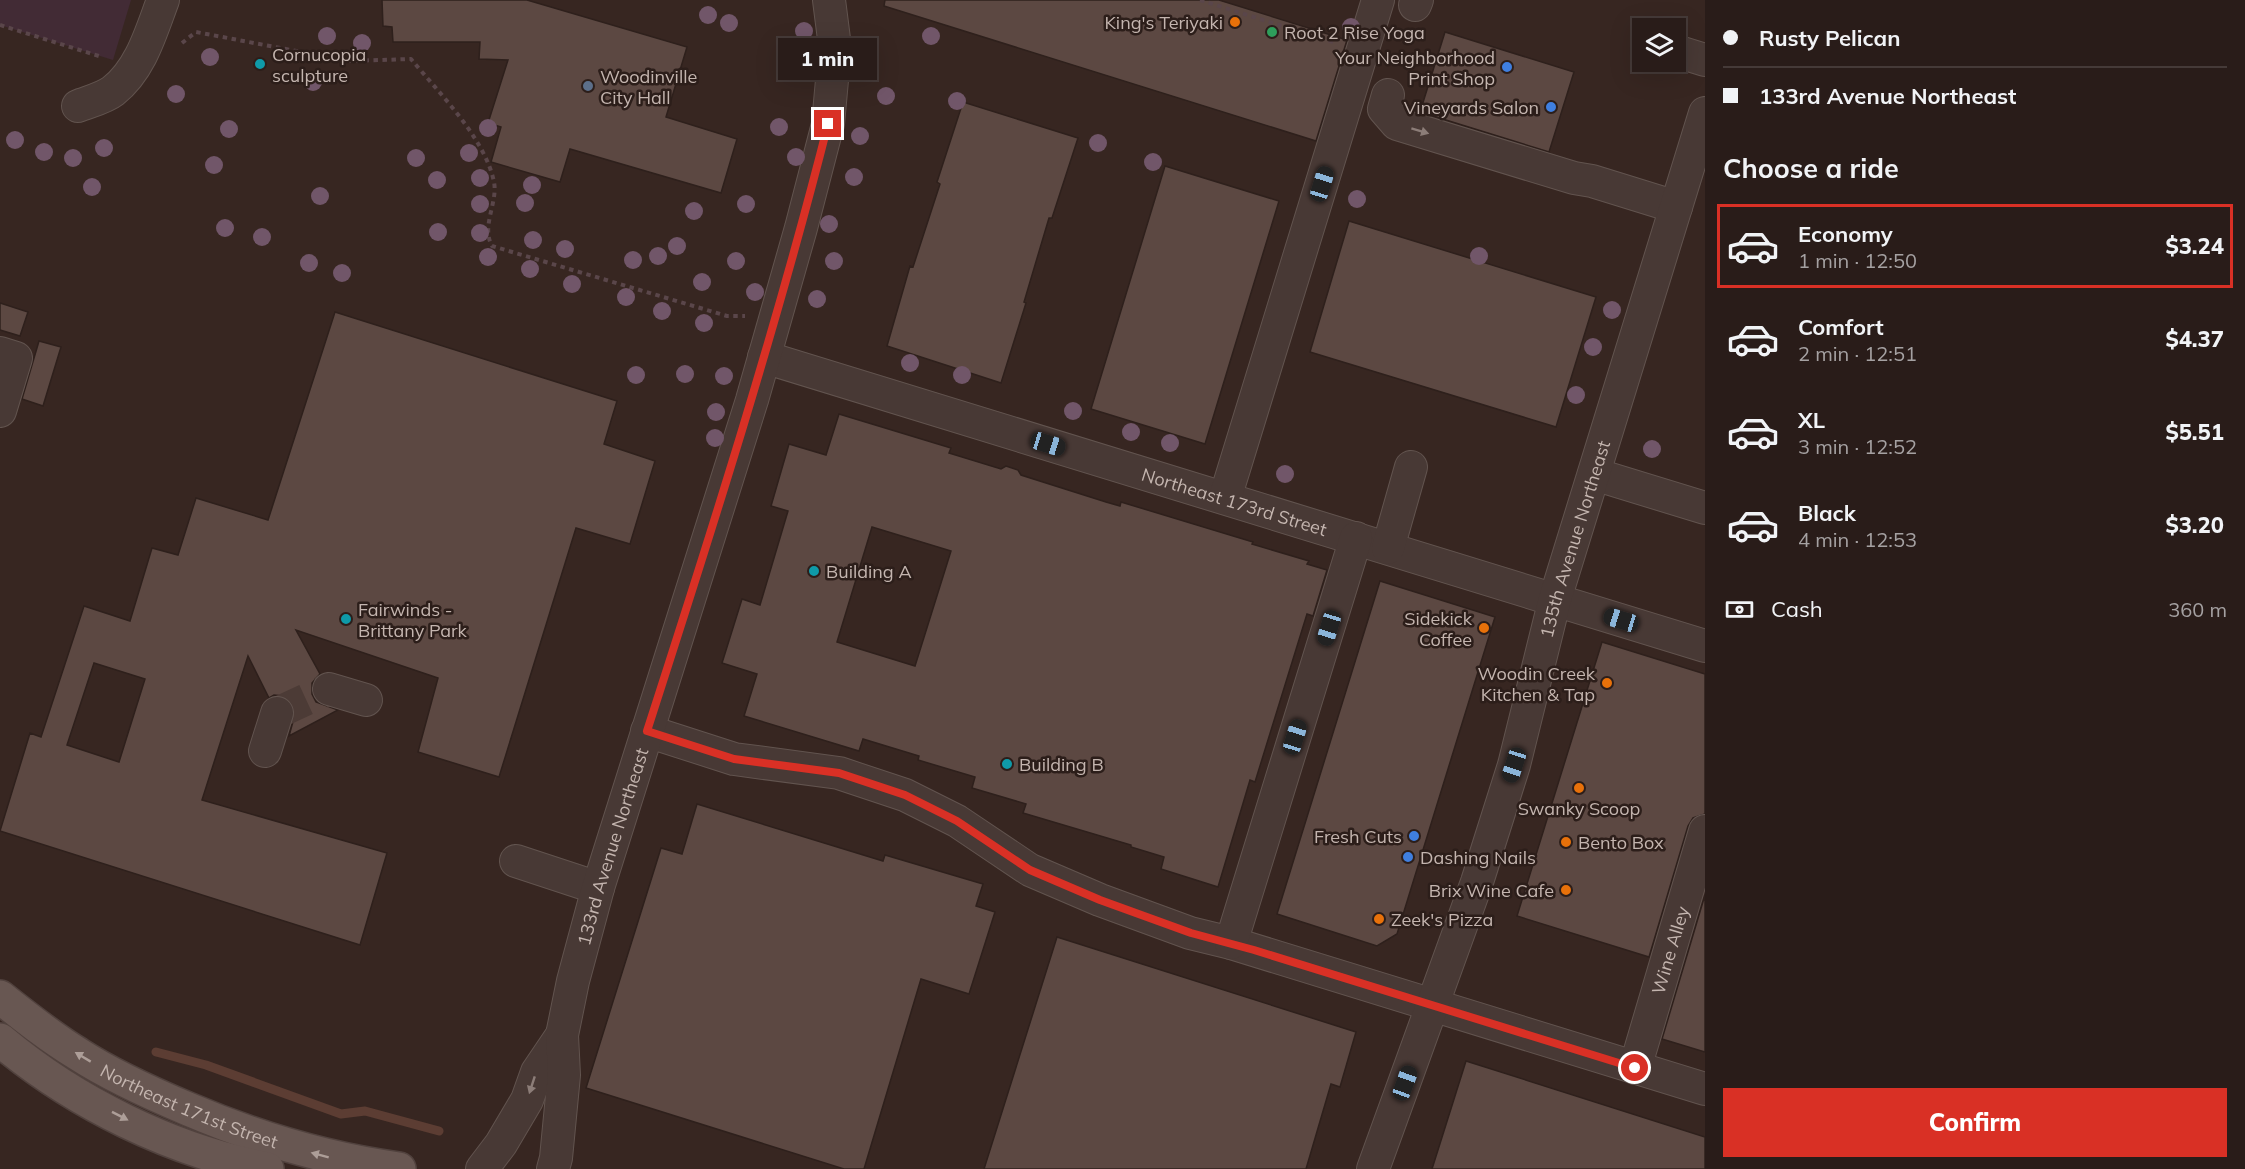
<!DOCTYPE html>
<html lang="en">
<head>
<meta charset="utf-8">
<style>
	body { margin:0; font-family:Mulish,sans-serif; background:#352926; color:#f1f3f6; height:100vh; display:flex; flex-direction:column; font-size:22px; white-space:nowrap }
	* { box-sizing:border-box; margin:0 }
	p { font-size:20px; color:#a5a1a2 }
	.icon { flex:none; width:33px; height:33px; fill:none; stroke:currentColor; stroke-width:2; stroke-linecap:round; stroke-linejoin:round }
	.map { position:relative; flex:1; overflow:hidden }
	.details { display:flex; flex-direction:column; background:#291c19; width:540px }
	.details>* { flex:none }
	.guide { display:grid; align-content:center; height:132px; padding:0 18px; background:#291c19 }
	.buttons { position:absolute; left:1632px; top:18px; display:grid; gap:12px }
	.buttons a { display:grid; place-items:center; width:54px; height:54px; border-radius:0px; background:#291c19; box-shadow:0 6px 24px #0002,0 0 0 2px #453a38; font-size:30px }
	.end { position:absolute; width:27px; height:27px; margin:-14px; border:8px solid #d93025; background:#fff; box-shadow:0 0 0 3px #fff }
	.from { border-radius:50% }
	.bubble { position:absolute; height:42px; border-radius:0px; background:#291c19; box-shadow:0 6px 24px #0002,0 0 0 2px #453a38; font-size:20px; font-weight:800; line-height:42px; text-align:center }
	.car { position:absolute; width:18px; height:36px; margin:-18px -9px; border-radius:8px; box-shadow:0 0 4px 2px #0007; background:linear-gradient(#222 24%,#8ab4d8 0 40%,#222 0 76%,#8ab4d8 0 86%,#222 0) }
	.guide b { display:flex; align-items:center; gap:21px; height:57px; font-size:22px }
	.guide b+b { border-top:2px solid #453a38 }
	.guide i { width:15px; height:15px; background:#f1f3f6 }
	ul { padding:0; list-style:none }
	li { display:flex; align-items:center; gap:18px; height:84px; margin:0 12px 9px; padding:0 6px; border:3px solid transparent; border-radius:0px }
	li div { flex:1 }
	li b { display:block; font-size:22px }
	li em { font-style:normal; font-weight:800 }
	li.selected { border-color:#d93025 }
	li>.icon { width:54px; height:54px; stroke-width:1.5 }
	h2 { padding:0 18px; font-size:27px; line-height:72px }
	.pay { display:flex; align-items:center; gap:15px; height:66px; padding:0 18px; font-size:22px }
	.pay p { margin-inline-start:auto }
	.button { display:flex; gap:12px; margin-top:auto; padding:12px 18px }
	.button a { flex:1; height:69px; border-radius:0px; background:#d93025; color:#fff; font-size:24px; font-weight:800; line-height:69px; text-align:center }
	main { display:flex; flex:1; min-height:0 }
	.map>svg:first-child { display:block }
	.green { fill:#422b35 }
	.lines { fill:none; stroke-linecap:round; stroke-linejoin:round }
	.stream { stroke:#5c3d33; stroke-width:9 }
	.building { fill:#5c4842; stroke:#2e201c; stroke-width:1.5; fill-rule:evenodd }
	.minor-tunnel { stroke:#4c3b36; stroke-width:32; stroke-dasharray:32 16; stroke-linecap:butt }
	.minor-casing { stroke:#62544f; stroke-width:34 }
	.major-casing { stroke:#51423e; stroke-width:36 }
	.path { stroke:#5a464a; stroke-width:4; stroke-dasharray:4.5 4.5; stroke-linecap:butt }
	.minor { stroke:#483935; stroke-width:32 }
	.major { stroke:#685752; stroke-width:33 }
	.tree { fill:#715669 }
	.oneway { fill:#8c7d78 }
	.oneway2 { fill:#ad9e98 }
	.route { stroke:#d93025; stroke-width:8 }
	.food-dot { fill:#e8710a; stroke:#2c1e1a; stroke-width:2 }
	.leisure-dot { fill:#2e9e5b; stroke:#2c1e1a; stroke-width:2 }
	.culture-dot { fill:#0f9aa8; stroke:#2c1e1a; stroke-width:2 }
	.shop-dot { fill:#3f7fe0; stroke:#2c1e1a; stroke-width:2 }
	.service-dot { fill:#5c6f8a; stroke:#2c1e1a; stroke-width:2 }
	.labels { text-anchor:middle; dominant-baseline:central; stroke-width:5; stroke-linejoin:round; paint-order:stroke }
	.poi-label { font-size:18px; fill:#c4b5af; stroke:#2c1e1a; text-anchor:start }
	.street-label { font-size:18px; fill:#c4b5af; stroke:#2c1e1a }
</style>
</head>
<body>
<main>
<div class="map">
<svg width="1705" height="1169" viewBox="0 0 1705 1169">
	<rect width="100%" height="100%" fill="#372621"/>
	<path class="green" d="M0,0H131L113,60L0,25Z"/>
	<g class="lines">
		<path class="stream" d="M156,1052L206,1065L341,1114L365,1111L439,1131"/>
	</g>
	<path class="building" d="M382,0H527L687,47L666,117L737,139L721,193L570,149L560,182L491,162L501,127L488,123L508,60L479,59L480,42H393L392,27L383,26Z
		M885,0H1219L1347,40L1316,141L884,6Z
		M1445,32L1574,72L1549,152L1420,112Z
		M963,102L1078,138L1052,218H1049L1024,302L1026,303L1001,383L887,346L910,266L913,267L940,184L937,182Z
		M1165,166L1279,201L1205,444L1091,409Z
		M1349,221L1596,297L1556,427L1310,352Z
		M0,303L28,312L20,336L0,330Z
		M335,312L617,401L604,444L655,461L630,544L576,528L499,777L418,752L438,678L296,630L320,674L312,683V694L316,702L338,710L289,736L294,718V709L290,700L283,696L274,695L269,698L248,656L202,800L387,853L360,945L0,831L30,733L41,737L84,606L130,621L152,548L178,555L196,498L268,520ZM94,663L145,679L119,762L67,745Z
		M39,341L61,347L43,406L22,399Z
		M839,414L951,448L949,453L1001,469L1006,466L1018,470L1021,475L1106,502L1120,506L1121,502L1253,542L1252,544L1309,561L1307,564L1327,570L1313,616L1307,614L1255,782L1250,780L1218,887L1161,869L1164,857L1131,847V845L1023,813L1026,804L972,788L975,777L918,760L919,756L863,739L859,751L744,716L757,674L722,663L742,599L760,605L788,511L771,506L789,444L826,455ZM872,527L951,551L915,666L837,642Z
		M1380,581L1495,617L1397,934L1377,946L1277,914Z
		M1602,642L1705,674V814L1693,818L1688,826L1649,957L1517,916Z
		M697,804L883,861L885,855L983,884L976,906L995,912L969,994L921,979L864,1169H844L586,1088L661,848L682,854Z
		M1705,895V1052L1662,1039Z
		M1057,937L1356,1032L1340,1087L1331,1084L1306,1169H984Z
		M1466,1061L1705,1137V1169H1432Z"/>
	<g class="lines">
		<path class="minor-tunnel" d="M277,713L329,689"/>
		<g class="minor-casing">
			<g id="minor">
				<path d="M1415,5L1417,0"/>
				<path d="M1676,51L1705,60"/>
				<path d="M1388,95L1384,109L1397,124L1574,178L1592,181L1676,207"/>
				<path d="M78,106C88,102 104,98 113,91C141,69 151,32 163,0"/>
				<path d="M0,353L16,358L0,411"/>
				<path id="s1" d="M764,357L1705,646"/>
				<path d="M1594,474L1705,508"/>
				<path d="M1225,498L1378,0"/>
				<path d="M1388,548L1411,467"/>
				<path d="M329,689L366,700"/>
				<path d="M647,731L734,759L839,773L905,795L957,821L1030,870L1100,900L1190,933L1231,943L1705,1089"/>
				<path d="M265,751L277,713"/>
				<path d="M516,861L598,888"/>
				<path d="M1231,943L1356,538"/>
				<path id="s2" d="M1635,1068L1705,831"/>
				<path d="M482,1169L501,1144L527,1100L537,1072L562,1035"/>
				<path id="s3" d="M553,1169L556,1158L564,1075L562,1035L573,981L598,888L752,400L801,228L828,124L835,47L829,0"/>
				<path id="s4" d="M1373,1169L1477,882L1514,765L1555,599L1705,113"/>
			</g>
		</g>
		<g class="major-casing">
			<g id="major">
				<path id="s5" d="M0,997C25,1017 50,1037 78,1054C112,1076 150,1093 188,1109C256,1138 325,1159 399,1169"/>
				<path d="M0,1040C75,1103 171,1150 267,1169"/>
			</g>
		</g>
		<path class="path" d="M1200,0L1333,42
			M0,25L102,57
			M182,43L196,32L349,61L411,59C439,93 485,138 494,182C498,203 481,226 492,246L727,316H745"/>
		<use href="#minor" class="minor"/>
		<use href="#major" class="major"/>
	</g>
	<g class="tree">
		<circle cx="708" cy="15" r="9"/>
		<circle cx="729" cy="23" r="9"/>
		<circle cx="1351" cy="27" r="9"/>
		<circle cx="804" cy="31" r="9"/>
		<circle cx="327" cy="36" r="9"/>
		<circle cx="931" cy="36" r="9"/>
		<circle cx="362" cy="43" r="9"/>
		<circle cx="210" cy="57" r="9"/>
		<circle cx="807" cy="67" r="9"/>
		<circle cx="313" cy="82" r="9"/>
		<circle cx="176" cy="94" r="9"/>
		<circle cx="886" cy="96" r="9"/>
		<circle cx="957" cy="101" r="9"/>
		<circle cx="779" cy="127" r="9"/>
		<circle cx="488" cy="128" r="9"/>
		<circle cx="229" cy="129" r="9"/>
		<circle cx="860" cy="136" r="9"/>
		<circle cx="15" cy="140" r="9"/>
		<circle cx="1098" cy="143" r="9"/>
		<circle cx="104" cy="148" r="9"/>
		<circle cx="44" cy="152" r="9"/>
		<circle cx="469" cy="153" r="9"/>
		<circle cx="796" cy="157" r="9"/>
		<circle cx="73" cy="158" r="9"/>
		<circle cx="416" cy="158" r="9"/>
		<circle cx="1153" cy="162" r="9"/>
		<circle cx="214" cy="165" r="9"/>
		<circle cx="854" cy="177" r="9"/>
		<circle cx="480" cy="178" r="9"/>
		<circle cx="437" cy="180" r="9"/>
		<circle cx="532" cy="185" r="9"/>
		<circle cx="92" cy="187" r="9"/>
		<circle cx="320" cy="196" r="9"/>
		<circle cx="1357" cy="199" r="9"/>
		<circle cx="525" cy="203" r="9"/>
		<circle cx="480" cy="204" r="9"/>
		<circle cx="746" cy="204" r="9"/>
		<circle cx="694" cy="211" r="9"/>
		<circle cx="829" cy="224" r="9"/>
		<circle cx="225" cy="228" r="9"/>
		<circle cx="438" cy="232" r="9"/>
		<circle cx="480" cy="233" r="9"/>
		<circle cx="262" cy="237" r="9"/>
		<circle cx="533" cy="240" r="9"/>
		<circle cx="677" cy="246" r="9"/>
		<circle cx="565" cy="249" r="9"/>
		<circle cx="658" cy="256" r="9"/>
		<circle cx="1479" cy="256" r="9"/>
		<circle cx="488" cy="257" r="9"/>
		<circle cx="633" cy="260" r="9"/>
		<circle cx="736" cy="261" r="9"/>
		<circle cx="834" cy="261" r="9"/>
		<circle cx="309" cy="263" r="9"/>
		<circle cx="530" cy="269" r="9"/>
		<circle cx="342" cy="273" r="9"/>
		<circle cx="702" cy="282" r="9"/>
		<circle cx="572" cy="284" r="9"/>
		<circle cx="755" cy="292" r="9"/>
		<circle cx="626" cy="297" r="9"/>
		<circle cx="817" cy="299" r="9"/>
		<circle cx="1612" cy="310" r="9"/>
		<circle cx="662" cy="311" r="9"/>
		<circle cx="704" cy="323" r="9"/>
		<circle cx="1593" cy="347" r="9"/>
		<circle cx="910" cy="363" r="9"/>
		<circle cx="685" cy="374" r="9"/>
		<circle cx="636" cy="375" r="9"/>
		<circle cx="962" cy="375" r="9"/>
		<circle cx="724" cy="376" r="9"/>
		<circle cx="1576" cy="395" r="9"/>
		<circle cx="1073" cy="411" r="9"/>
		<circle cx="716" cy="412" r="9"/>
		<circle cx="1131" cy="432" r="9"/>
		<circle cx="715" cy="438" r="9"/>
		<circle cx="1170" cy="443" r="9"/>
		<circle cx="1652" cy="449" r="9"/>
		<circle cx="1285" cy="474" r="9"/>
	</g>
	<defs><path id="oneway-solid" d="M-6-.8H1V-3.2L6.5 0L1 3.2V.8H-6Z" transform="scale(1.5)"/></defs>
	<g class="oneway">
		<use href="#oneway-solid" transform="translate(1420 131) rotate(17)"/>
		<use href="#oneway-solid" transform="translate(532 1085) rotate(108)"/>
	</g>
	<g class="oneway2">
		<use href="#oneway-solid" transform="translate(83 1057) rotate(-149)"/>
		<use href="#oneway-solid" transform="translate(120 1116) rotate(27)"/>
		<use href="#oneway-solid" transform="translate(320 1155) rotate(-165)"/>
	</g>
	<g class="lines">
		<path class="route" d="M828,124C776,329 712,530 647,731L734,759L839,773L905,795L957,821L1030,870L1100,900L1191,933L1254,950L1635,1068"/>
	</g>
	<g class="food-dot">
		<circle cx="1235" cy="22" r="6"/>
		<circle cx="1484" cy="628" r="6"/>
		<circle cx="1607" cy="683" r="6"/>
		<circle cx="1579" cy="788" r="6"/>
		<circle cx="1566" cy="842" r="6"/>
		<circle cx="1566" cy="890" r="6"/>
		<circle cx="1379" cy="919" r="6"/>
	</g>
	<circle class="leisure-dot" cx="1272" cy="32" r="6"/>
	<g class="culture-dot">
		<circle cx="260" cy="64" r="6"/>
		<circle cx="814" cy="571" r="6"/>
		<circle cx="346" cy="619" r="6"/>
		<circle cx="1007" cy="764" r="6"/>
	</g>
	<g class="shop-dot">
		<circle cx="1507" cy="67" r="6"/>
		<circle cx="1551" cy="107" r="6"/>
		<circle cx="1414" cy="836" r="6"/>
		<circle cx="1408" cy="857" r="6"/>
	</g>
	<circle class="service-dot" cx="588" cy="86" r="6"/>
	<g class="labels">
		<g class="poi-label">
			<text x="1223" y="22" text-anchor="end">King's Teriyaki</text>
			<text x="1284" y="32">Root 2 Rise Yoga</text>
			<text x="272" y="54">Cornucopia<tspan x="272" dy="21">sculpture</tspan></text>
			<text x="1495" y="57" text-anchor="end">Your Neighborhood<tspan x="1495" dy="21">Print Shop</tspan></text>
			<text x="600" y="76">Woodinville<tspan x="600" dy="21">City Hall</tspan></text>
			<text x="1539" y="107" text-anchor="end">Vineyards Salon</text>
			<text x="826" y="571">Building A</text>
			<text x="358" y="609">Fairwinds -<tspan x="358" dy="21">Brittany Park</tspan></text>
			<text x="1472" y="618" text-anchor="end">Sidekick<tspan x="1472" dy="21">Coffee</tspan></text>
			<text x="1595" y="673" text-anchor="end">Woodin Creek<tspan x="1595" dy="21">Kitchen &amp; Tap</tspan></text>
			<text x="1019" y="764">Building B</text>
			<text x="1579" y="808" text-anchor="middle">Swanky Scoop</text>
			<text x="1402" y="836" text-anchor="end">Fresh Cuts</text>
			<text x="1578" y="842">Bento Box</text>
			<text x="1420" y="857">Dashing Nails</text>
			<text x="1554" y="890" text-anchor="end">Brix Wine Cafe</text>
			<text x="1391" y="919">Zeek's Pizza</text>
		</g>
		<g class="street-label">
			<text stroke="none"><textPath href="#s1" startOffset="492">Northeast 173rd Street</textPath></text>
			<text stroke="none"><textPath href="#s4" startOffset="662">135th Avenue Northeast</textPath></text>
			<text stroke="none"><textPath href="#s3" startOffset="330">133rd Avenue Northeast</textPath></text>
			<text stroke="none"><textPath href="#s2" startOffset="123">Wine Alley</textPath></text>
			<text stroke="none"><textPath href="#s5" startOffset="220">Northeast 171st Street</textPath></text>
		</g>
	</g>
</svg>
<div class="buttons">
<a><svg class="icon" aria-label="layers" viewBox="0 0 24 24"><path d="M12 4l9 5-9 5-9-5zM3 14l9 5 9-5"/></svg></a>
</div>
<i class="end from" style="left:1635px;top:1068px"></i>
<i class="end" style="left:828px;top:124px"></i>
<div class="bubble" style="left:778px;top:38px;width:99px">1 min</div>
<i class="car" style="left:1322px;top:184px;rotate:17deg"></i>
<i class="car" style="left:1048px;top:444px;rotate:107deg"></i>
<i class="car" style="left:1621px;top:620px;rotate:287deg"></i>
<i class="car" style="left:1329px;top:628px;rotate:197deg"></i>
<i class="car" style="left:1295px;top:737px;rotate:17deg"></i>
<i class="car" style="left:1514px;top:765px;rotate:198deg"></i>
<i class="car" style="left:1405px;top:1083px;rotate:20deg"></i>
</div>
<section class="details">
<div class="guide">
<b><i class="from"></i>Rusty Pelican</b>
<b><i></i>133rd Avenue Northeast</b>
</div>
<h2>Choose a ride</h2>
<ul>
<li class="selected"><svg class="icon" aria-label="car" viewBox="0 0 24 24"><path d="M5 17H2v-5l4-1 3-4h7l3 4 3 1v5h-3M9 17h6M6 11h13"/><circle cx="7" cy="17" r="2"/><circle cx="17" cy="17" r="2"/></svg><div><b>Economy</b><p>1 min · 12:50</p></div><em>$3.24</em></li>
<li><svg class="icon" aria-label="car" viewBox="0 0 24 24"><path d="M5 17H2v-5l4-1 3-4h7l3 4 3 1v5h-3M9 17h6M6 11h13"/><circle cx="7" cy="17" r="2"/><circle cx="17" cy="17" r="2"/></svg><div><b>Comfort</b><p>2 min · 12:51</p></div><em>$4.37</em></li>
<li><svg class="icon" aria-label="car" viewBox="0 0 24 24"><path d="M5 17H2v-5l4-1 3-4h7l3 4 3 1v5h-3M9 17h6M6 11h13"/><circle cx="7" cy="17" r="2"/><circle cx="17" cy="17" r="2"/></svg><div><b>XL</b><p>3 min · 12:52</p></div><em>$5.51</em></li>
<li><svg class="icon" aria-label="car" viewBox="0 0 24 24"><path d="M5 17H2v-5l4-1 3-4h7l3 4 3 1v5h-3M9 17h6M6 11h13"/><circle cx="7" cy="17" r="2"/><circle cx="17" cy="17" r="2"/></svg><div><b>Black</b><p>4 min · 12:53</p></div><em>$3.20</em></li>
</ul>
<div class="pay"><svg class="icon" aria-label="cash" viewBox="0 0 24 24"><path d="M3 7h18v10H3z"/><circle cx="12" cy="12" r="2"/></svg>Cash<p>360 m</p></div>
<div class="button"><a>Confirm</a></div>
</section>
</main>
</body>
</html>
